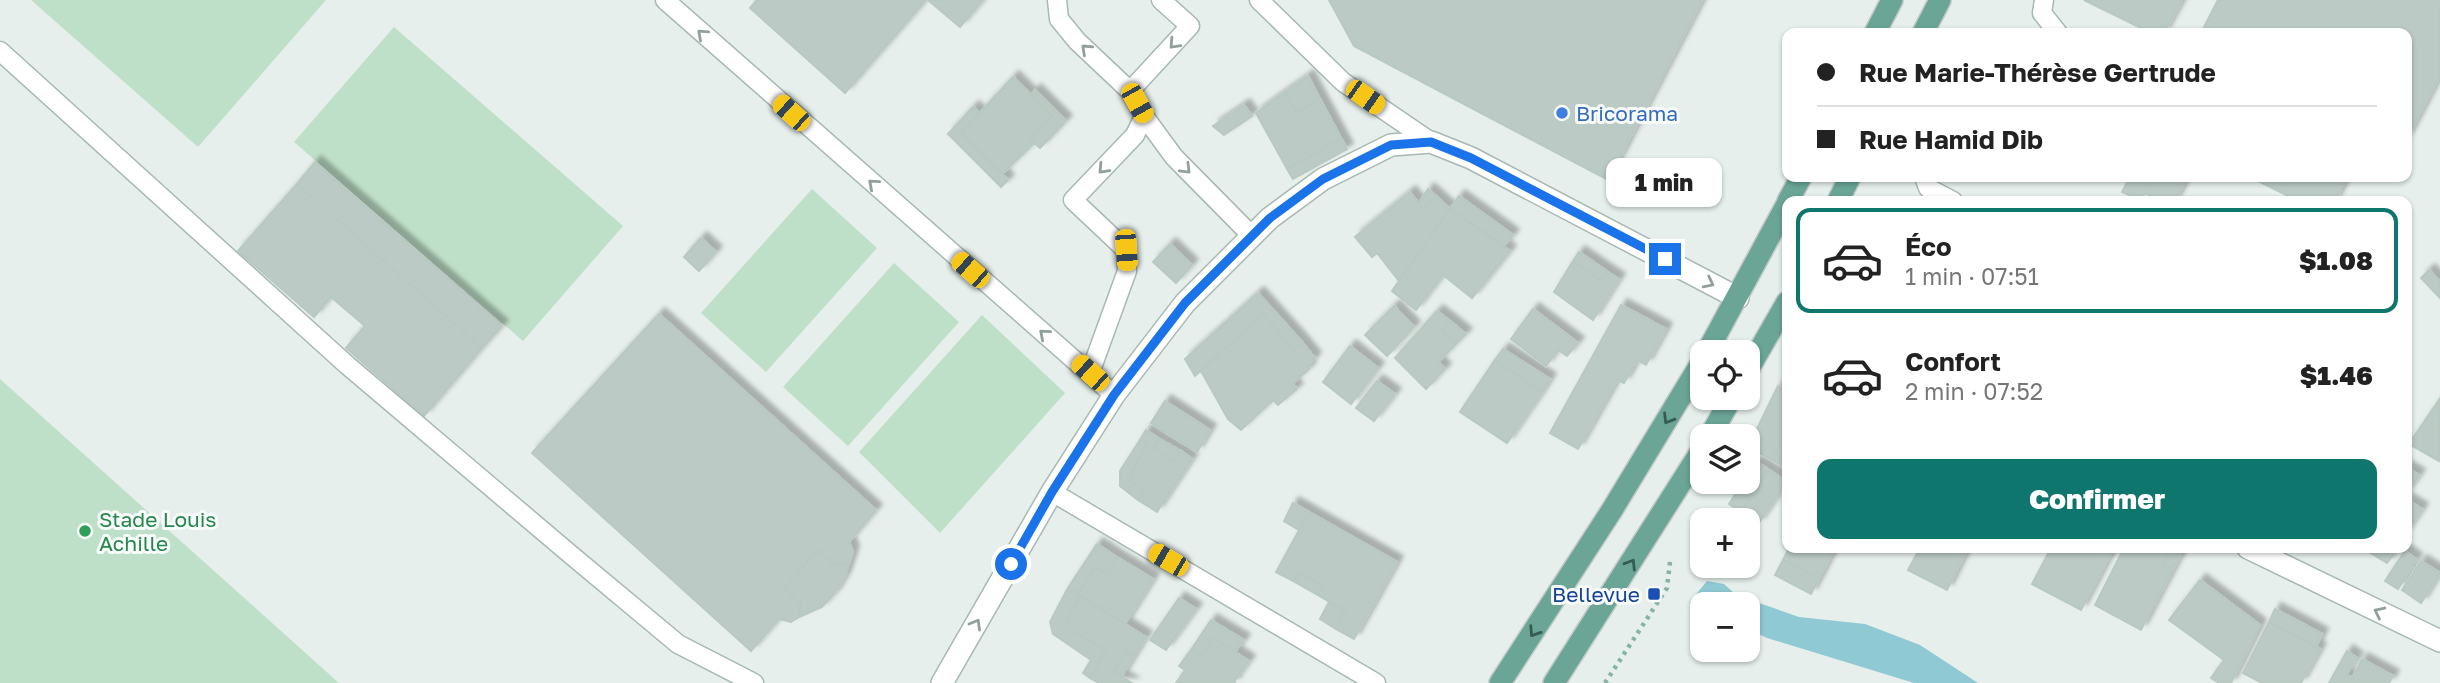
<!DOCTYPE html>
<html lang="fr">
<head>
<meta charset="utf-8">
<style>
	body { margin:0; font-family:"Golos Text",sans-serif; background:#f2f2f2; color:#222; height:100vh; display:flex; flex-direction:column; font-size:26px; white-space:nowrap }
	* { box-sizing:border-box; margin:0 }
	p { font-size:23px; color:#767676 }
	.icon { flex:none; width:38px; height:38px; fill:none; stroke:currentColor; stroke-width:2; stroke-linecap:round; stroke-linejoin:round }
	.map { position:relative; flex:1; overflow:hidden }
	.side { position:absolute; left:1782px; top:196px; width:630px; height:357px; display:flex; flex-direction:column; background:#fff; border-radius:14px; box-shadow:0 2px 5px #0004 }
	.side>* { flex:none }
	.guide { position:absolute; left:1782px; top:28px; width:630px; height:154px; border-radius:14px; box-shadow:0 2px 5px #0004; display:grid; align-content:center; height:154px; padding:0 35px; background:#fff }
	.fabs { position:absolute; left:1690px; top:340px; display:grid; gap:14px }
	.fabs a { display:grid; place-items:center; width:70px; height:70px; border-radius:14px; background:#fff; box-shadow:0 2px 5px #0004; font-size:35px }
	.end { position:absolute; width:32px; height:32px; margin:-16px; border:9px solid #1a73e8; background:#fff; box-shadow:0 0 0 4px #fff }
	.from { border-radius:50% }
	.bubble { position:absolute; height:49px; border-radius:14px; background:#fff; box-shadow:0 2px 5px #0004; font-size:23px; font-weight:800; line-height:49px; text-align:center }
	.car { position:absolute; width:21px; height:42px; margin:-21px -10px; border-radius:9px; box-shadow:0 0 5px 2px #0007; background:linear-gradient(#f5c518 24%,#345 0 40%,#f5c518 0 76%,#345 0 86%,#f5c518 0) }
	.guide b { display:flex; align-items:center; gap:24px; height:66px; font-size:26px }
	.guide b+b { border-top:2px solid #e0e0e0 }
	.guide i { width:18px; height:18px; background:#222 }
	ul { padding:12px 0 0; list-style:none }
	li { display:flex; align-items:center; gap:21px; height:105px; margin:0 14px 10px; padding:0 21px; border:4px solid transparent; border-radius:14px }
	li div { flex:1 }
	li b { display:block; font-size:26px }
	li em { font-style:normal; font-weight:800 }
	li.on { border-color:#0f766e }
	li>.icon { width:63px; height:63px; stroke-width:1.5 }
	.primary-button { display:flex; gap:14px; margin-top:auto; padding:14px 35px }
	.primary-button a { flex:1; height:80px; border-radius:14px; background:#0f766e; color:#fff; font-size:28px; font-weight:800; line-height:80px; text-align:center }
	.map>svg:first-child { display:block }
	.green { fill:#bfe0c8 }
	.water { fill:#8ec9d4 }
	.building { fill:#bbcac4; stroke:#b8c9c2; stroke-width:2; filter:url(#shadow) }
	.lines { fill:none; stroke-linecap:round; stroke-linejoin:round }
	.lane-casing { stroke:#a8b8b2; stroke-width:21 }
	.street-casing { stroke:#a8b8b2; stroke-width:24 }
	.primary-casing { stroke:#c2cac8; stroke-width:24 }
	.path { stroke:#86b3a5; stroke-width:4.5; stroke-dasharray:3.5 5; stroke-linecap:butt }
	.lane { stroke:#fff; stroke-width:18 }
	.street { stroke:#fff; stroke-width:21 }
	.primary { stroke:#6aa596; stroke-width:21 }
	.oneway { stroke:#92a09c }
	.oneway2 { stroke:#365b51 }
	.route { stroke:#1a73e8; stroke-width:9 }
	.shop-dot { fill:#3f7fe0; stroke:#f7fbf9; stroke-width:2.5 }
	.leisure-dot { fill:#2e9e5b; stroke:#f7fbf9; stroke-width:2.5 }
	.transit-dot { fill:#1a4fb4; stroke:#f7fbf9; stroke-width:2.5 }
	.labels { text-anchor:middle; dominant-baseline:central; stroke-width:6; stroke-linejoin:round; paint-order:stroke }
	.shop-label { font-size:21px; fill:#366cbe; stroke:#f7fbf9; text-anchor:start }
	.leisure-label { font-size:21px; fill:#27864d; stroke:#f7fbf9; text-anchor:start }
	.transit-label { font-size:21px; fill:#164399; stroke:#f7fbf9; text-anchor:end }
</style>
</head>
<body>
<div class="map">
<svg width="2440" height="683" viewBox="0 0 2440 683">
	<defs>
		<filter id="shadow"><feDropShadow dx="6" dy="-6" stdDeviation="2" flood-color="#0004"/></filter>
	</defs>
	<rect width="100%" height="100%" fill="#e6efeb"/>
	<path class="green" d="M31,0H326L198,147Z
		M394,27L623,226L523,341L294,142Z
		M812,189L877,248L766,372L701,313Z
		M894,263L959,322L848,446L783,387Z
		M982,315L1065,393L940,533L859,452Z
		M0,379L339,683H0Z"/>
	<path class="water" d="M1707,581L1724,584L1736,595L1799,617L1865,624L1920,645L1978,683H1914L1767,638L1748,629V604H1703V609L1689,603Z"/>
	<path class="building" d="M757,0H926L845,93L750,8Z
		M928,0H983L960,27Z
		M1329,0H1702L1608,180L1354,46Z
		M2084,0H2182L2164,33H2151Z
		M2218,0H2440V75L2406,140V33H2201Z
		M1308,76L1320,99L1296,113L1285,92Z
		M1013,77L1052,116L1030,139L1034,143L1002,174L961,133Z
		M1035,90L1066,121L1040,148L1030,139L1052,116L1031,95Z
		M1285,92L1296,113L1320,99L1341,138L1287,169L1256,113Z
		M1244,105L1252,116L1224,135L1213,126Z
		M973,107L979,113L961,133L1008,180L1001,187L948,134Z
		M1341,138L1347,149L1293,179L1287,169Z
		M315,162L502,326L482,348L297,184Z
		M2130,177H2187L2175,201H2161L2145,193L2141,200L2122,192Z
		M2250,177H2347L2335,201H2298Z
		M297,184L482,348L424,416L346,348L365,326L331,297L314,317L238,251Z
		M1428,189L1436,196L1424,210L1419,203Z
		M1410,192L1424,210L1436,196L1450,209L1399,281L1377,253L1372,257L1355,237Z
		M1459,196L1513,235L1504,246L1450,209Z
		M1450,209L1510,251L1472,298L1443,275L1416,310L1392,291Z
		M701,238L716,252L699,271L684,257Z
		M1170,244L1192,265L1176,283L1153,262Z
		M1579,252L1608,272L1602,281L1573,261Z
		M1573,261L1602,281L1608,272L1619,279L1593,320L1554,292Z
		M2429,270L2440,282V298L2421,278Z
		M1258,293L1302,342L1293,350L1263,314L1195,376L1185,359Z
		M1621,305L1666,329L1646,365L1637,360L1624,383L1617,380L1578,449L1550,433Z
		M1394,306L1414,327L1387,356L1365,335Z
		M1533,309L1578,343L1567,356L1558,350L1546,366L1511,339Z
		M1437,311L1450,321L1442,331L1457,343L1438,362L1445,369L1426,389L1395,358Z
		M659,314L876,510L849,542L853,551L850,561L843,565L833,564L818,550L784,588L801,604L799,617L791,622L779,619L751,651L532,453Z
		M1263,314L1293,350L1302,342L1315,358L1308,366L1310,368L1292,384L1297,389L1278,405L1273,400L1241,430L1228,419L1201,371Z
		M1450,321L1466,334L1457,343L1442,331Z
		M1350,346L1378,368L1351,404L1323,382Z
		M1503,349L1550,379L1542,392L1495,360Z
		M1495,360L1542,392L1507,443L1460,412Z
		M1377,381L1395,394L1374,421L1356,408Z
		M1778,386L1787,391V432L1772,460L1748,447Z
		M2439,400L2440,459L2439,461L2409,444Z
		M1165,401L1210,430L1197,452L1151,423Z
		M1146,430L1160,439L1154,448L1174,462L1181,451L1192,459L1157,512L1138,500L1143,492L1130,480L1133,469L1148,445L1140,440Z
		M1787,432V468L1772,460Z
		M1160,439L1181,451L1174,462L1154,448Z
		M1140,440L1148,445L1133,469L1130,480L1143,492L1138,500L1120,486V471Z
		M1757,462L1768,469L1741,512L1729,504L1744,481H1748V474Z
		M2406,467L2419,475L2406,494Z
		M1768,469L1787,482L1758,524L1741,512Z
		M2406,499L2422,509L2406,533Z
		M1293,503L1309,512L1299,530L1284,521Z
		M1309,512L1397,562L1354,639L1336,629L1345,611L1318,595L1323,585L1299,572L1293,581L1276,572Z
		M1097,544L1117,557L1107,574L1095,567L1078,594L1068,588Z
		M1789,548H1835L1819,579L1783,560Z
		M1920,548H1968L1947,590L1908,570Z
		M2051,548H2114L2081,610L2032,584Z
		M2124,548L2170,549L2163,563L2173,569L2141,630L2095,605Z
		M2362,548H2385L2394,554L2387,563Z
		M2170,549L2181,555L2173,569L2163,563Z
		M818,550L833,564L843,565L850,561L845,576L835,593L822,607L799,617L801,604L784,588Z
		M2405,551L2416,559L2398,589L2385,581Z
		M1117,557L1153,579L1125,624L1078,594L1095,567L1107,574Z
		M1783,560L1819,579L1811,594L1775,575Z
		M2421,561L2440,573L2421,603L2402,590Z
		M1299,572L1323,585L1318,595L1293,581Z
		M2200,580L2260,625L2231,683H2219L2211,678L2224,660L2169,620Z
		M1068,588L1080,596L1067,619V624L1071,629L1106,651L1090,678L1083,673L1091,660L1053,634L1050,622Z
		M1080,596L1146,637L1134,656L1127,651L1114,672L1132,683H1099L1090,678L1106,651L1071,629L1067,624V619Z
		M1179,598L1196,609L1166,650L1150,640Z
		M1329,602L1345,611L1336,629L1320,619Z
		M2275,609L2322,634L2316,647L2269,622Z
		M1211,620L1244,640L1235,652L1214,638L1201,656L1191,650Z
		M2269,622L2320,649L2301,683H2262L2243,673Z
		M1214,638L1249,661L1234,682L1236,683H1176L1185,670L1179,666L1191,650L1201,656Z
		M1127,651L1134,656L1122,676L1114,672Z
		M2347,651L2357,658L2346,675L2352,678L2362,659L2393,676L2389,683H2329Z"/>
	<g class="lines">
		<g class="lane-casing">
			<path id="lane" d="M665,0L1114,395
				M1057,0L1059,19L1077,41L1130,91L1144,116L1174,157L1252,236
				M1259,0L1343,82L1431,142
				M2044,0L2042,13L2058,33
				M0,51L347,365L570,554L678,644L754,683
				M1130,91L1190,26L1161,0
				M1924,177L1928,188L1953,201
				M1090,373L1127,271L1126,250L1073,200L1135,135L1144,116
				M1052,492L1376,683"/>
		</g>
		<g class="street-casing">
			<path id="street" d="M2248,548L2440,641
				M942,683L1052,492L1114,395L1185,303L1270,218L1323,179L1391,145L1431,142L1471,158L1738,298"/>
		</g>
		<g class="primary-casing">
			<path id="primary" d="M1875,33L1892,0
				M1923,33L1940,0
				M1788,201L1801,177
				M1838,201L1850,177
				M1707,352L1787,204
				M1748,370L1787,302
				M1710,436L1732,397
				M1500,683L1612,510L1703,360
				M1554,683L1703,448"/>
		</g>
		<path class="path" d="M1605,683L1667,588L1670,562"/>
		<use href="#lane" class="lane"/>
		<use href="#street" class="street"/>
		<use href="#primary" class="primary"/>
	</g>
	<defs><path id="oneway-chevron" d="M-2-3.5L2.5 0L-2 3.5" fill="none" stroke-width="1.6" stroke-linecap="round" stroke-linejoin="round" transform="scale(1.75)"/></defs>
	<g class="oneway">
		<use href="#oneway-chevron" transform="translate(702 34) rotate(-138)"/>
		<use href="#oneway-chevron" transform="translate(1174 44) rotate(133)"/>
		<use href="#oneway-chevron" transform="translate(1086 49) rotate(-137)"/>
		<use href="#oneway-chevron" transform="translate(1103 169) rotate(133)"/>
		<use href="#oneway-chevron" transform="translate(1186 169) rotate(45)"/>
		<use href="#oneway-chevron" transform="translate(873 184) rotate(-139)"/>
		<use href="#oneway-chevron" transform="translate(1709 283) rotate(27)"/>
		<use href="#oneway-chevron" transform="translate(1044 334) rotate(-139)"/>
		<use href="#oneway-chevron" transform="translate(2379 612) rotate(-154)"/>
		<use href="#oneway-chevron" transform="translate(976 624) rotate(-60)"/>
	</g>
	<g class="oneway2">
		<use href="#oneway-chevron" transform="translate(1668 419) rotate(121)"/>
		<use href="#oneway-chevron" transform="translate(1631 564) rotate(-58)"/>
		<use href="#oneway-chevron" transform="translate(1534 632) rotate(123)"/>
	</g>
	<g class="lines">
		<path class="route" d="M1011,564L1052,492L1114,395L1185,303L1270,218L1323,179L1391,145L1431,142L1471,158L1665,259"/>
	</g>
	<circle class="shop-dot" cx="1562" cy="113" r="7"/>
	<circle class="leisure-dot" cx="85" cy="531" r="7"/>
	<rect class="transit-dot" x="1647" y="587" width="14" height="14" rx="3.5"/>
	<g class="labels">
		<g class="shop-label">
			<text x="1576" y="113">Bricorama</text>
		</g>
		<g class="leisure-label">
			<text x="99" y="519">Stade Louis<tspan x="99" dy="24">Achille</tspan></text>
		</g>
		<g class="transit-label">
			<text x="1640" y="594">Bellevue</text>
		</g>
	</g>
</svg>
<div class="fabs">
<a><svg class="icon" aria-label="locate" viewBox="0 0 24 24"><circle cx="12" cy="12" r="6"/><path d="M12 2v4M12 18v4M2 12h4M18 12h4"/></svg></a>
<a><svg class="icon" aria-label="layers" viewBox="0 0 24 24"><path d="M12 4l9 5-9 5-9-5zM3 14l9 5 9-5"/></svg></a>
<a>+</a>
<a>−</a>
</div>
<i class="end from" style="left:1011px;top:564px"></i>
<i class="end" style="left:1665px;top:259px"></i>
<div class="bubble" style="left:1606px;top:158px;width:116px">1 min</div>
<i class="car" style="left:1365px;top:97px;rotate:125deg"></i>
<i class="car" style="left:1137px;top:103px;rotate:151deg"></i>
<i class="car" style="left:791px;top:113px;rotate:312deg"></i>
<i class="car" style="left:1126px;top:250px;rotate:176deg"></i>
<i class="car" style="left:970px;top:270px;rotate:311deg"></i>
<i class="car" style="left:1090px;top:373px;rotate:312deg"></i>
<i class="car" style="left:1168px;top:560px;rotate:300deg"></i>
<div class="guide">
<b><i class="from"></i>Rue Marie-Thérèse Gertrude</b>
<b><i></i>Rue Hamid Dib</b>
</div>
<section class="side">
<ul>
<li class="on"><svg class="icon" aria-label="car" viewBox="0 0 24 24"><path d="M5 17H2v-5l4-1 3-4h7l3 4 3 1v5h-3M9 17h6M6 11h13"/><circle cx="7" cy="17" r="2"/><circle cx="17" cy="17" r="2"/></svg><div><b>Éco</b><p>1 min · 07:51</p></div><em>$1.08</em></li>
<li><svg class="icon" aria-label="car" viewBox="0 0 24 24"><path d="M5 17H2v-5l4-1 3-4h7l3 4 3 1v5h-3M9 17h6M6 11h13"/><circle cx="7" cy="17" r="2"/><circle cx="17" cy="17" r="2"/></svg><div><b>Confort</b><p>2 min · 07:52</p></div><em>$1.46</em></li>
</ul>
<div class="primary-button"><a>Confirmer</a></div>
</section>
</div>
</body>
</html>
